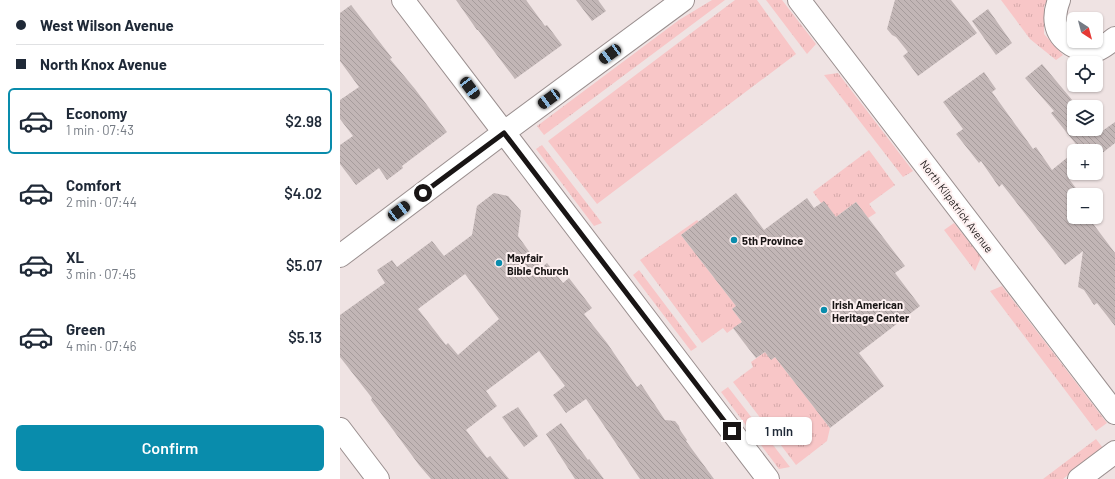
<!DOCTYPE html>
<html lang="en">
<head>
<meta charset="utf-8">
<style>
	body { margin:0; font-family:Barlow,sans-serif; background:#f2f2f3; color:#1f2937; height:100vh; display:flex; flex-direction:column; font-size:15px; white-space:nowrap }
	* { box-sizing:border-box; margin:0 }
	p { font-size:13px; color:#747a83 }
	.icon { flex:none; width:22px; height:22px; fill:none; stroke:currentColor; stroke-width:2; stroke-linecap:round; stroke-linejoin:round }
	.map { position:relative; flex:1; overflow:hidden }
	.panel { display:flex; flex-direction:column; background:#fff; width:340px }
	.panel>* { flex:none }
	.top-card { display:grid; align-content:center; height:88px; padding:0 16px; background:#fff }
	.needle { width:26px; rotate:144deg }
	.buttons { position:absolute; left:727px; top:12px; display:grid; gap:8px }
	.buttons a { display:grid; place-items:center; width:36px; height:36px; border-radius:6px; background:#fff; box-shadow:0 1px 3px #0004; font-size:20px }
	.end { position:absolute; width:18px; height:18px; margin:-9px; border:5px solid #191515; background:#fff; box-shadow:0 0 0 2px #fff }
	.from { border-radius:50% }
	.bubble { position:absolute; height:28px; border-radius:6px; background:#fff; box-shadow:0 1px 3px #0004; font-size:13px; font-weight:600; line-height:28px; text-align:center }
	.car { position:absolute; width:12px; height:24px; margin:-12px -6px; border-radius:5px; box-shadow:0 0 3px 1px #0007; background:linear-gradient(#222 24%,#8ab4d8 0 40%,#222 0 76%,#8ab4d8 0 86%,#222 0) }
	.top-card b { display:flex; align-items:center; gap:14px; height:38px; font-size:15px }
	.top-card b+b { border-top:1px solid #e0e1e3 }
	.top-card i { width:10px; height:10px; background:#1f2937 }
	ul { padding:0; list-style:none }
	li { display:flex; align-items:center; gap:12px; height:66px; margin:0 8px 6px; padding:0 8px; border:2px solid transparent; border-radius:6px }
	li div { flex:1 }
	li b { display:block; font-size:15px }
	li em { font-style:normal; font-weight:600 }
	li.selected { border-color:#098cac }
	li>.icon { width:36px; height:36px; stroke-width:1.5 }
	.cta { display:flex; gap:8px; margin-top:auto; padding:8px 16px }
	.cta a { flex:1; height:46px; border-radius:6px; background:#098cac; color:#fff; font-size:16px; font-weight:600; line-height:46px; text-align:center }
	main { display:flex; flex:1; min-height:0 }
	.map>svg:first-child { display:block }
	.grass { fill:url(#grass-tufts) }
	.building { fill:url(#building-back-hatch); fill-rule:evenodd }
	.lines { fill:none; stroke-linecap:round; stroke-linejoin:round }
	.minor-casing { stroke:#9a8f8f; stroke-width:24 }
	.minor { stroke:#fff; stroke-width:22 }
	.route { stroke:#191515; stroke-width:5 }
	.poi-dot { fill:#098cac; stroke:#fdf0f0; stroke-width:1.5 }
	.labels { text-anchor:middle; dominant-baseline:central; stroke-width:4; stroke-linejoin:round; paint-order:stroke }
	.street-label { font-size:11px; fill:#191515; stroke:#fdf0f0 }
	.poi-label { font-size:11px; font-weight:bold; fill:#191515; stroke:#fdf0f0; text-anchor:start }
</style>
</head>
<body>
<main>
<section class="panel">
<div class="top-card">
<b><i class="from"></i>West Wilson Avenue</b>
<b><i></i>North Knox Avenue</b>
</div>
<ul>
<li class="selected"><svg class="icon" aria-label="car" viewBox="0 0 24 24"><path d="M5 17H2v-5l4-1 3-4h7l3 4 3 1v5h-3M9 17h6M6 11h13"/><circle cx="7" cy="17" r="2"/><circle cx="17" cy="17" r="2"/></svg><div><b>Economy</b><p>1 min · 07:43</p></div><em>$2.98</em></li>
<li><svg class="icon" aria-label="car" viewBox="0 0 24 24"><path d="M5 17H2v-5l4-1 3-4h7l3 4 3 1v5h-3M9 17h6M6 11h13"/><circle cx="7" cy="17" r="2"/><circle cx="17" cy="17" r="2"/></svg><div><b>Comfort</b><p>2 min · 07:44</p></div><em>$4.02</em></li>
<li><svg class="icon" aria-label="car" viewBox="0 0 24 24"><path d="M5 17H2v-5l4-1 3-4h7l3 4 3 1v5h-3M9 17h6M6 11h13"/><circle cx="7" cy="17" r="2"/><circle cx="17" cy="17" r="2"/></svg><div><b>XL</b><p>3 min · 07:45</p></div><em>$5.07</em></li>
<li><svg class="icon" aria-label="car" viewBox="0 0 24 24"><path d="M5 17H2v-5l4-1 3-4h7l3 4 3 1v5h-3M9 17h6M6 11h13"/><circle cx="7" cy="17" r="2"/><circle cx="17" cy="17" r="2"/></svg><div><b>Green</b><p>4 min · 07:46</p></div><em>$5.13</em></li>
</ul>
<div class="cta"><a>Confirm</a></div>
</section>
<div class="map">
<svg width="775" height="479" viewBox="0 0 775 479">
	<defs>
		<pattern id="grass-tufts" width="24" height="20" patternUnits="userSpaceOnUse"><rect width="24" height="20" fill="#f8c6c7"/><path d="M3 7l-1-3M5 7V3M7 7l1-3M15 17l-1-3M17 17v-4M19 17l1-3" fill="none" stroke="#d4a9aa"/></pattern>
		<pattern id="building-back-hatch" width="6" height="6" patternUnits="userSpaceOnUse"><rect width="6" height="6" fill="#c2b6b6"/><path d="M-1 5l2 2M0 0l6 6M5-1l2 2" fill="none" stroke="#a69c9c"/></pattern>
	</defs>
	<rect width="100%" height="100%" fill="#efe3e3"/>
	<path class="grass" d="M372,0H385L204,135L197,126L339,20Z
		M395,0H417L456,54L257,204L208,141Z
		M426,0H442L476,44L467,54Z
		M661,0H707L704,7V34L723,55L716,60L690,39Z
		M498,73L573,171L563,177L484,75Z
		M202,145L262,223L254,226L196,149Z
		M529,150L555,185L529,204L536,213L528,218L516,202L496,217L481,203L473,192Z
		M357,220L359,222L341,235L396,306L392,309L402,322L387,333L383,328L362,343L300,260Z
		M614,223L641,257L635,271L604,230Z
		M299,270L357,347L351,351L293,275Z
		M662,286L767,423L756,431L650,291Z
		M425,352L431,360L435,357L490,428L487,441L456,465L393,382L413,367L411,362Z
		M388,387L450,467L439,469L381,392Z
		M756,439L763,448L723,479H703Z"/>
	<path class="building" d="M116,0H186L205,26L207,25L222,45L175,79L138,30H137Z
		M236,0H258L266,11L252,21Z
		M555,0H611L637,33L578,76L563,56L568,52L556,37L552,35L547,29Z
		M11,5L52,58L50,59L75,89L107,132L62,166L63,168L47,180L39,168L16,185L0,164V145L13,136L0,119V100L19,87L0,61V13Z
		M648,9L672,43L656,55L632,21Z
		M702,64L738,107H734V129H755L758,134L775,122V143L756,158V151H735L739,148L711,113L714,111L685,78Z
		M644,72L656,89L652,92L693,149L696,147L712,170L734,152V173H737L729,179L741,195H731L734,199V217H748L775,253V326L757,303L754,305L744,290L738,287L743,251L725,265L662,184L659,187L641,161L639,163L616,134L623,129L603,102Z
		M154,193L168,196L181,211L178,236L201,268L207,263L223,283L229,278L252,308L244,314L267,343L297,387L301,384L325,420L335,421L339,426L340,430L347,440L346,441L374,479H300L246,399L226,413L213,395L225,386L199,351L146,391L157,406L126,430L147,458L150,456L169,479H91L79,465L31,400L32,398L0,357V315L45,283L37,270L52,260L57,267L92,241L104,256L132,235L137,206ZM125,274L159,319L118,355L108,343L106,345L78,309Z
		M396,193L424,230L467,198L474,208L484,201L496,217L516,202L565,266L555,273L580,306L519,353L544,386L490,428L435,357L431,360L425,352L416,358L405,344L393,328L402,322L392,309L396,306L341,235Z
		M178,407L198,436L184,447L162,417Z
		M221,423L248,460L249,459L264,479H235L206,434Z"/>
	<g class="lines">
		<g class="minor-casing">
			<path id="minor" d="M63,0L428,479
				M459,0L775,413
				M719,0C716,8 714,15 716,24C719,41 740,54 757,50C763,48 770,42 775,38
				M0,256L163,133L343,0
				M0,429L38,479
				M739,479L775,452"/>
		</g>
		<use href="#minor" class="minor"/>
	</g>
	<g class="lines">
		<path class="route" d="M83,193L164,133L392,431"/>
	</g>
	<g class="poi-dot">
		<circle cx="394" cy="240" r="4"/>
		<circle cx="159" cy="263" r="4"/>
		<circle cx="484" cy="310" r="4"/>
	</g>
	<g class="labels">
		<g class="street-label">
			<text transform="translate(617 206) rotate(53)">North Kilpatrick Avenue</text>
		</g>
		<g class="poi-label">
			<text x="402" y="240">5th Province</text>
			<text x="167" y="257">Mayfair<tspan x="167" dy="13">Bible Church</tspan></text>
			<text x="492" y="304">Irish American<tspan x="492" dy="13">Heritage Center</tspan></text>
		</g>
	</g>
</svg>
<div class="buttons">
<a><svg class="needle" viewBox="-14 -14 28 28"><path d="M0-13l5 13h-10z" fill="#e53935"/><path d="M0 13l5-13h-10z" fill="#747a83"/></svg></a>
<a><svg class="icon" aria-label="locate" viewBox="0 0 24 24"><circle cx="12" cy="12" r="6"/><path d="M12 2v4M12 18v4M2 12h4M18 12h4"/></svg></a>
<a><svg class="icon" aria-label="layers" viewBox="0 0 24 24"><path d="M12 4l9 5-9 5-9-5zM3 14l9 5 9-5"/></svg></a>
<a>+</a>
<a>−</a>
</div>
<i class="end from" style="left:83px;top:193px"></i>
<i class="end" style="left:392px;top:431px"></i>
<div class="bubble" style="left:406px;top:417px;width:66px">1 min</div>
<i class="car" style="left:270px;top:54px;rotate:234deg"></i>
<i class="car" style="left:130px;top:88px;rotate:143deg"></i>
<i class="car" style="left:209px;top:99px;rotate:234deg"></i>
<i class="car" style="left:59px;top:211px;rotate:53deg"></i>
</div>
</main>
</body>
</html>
